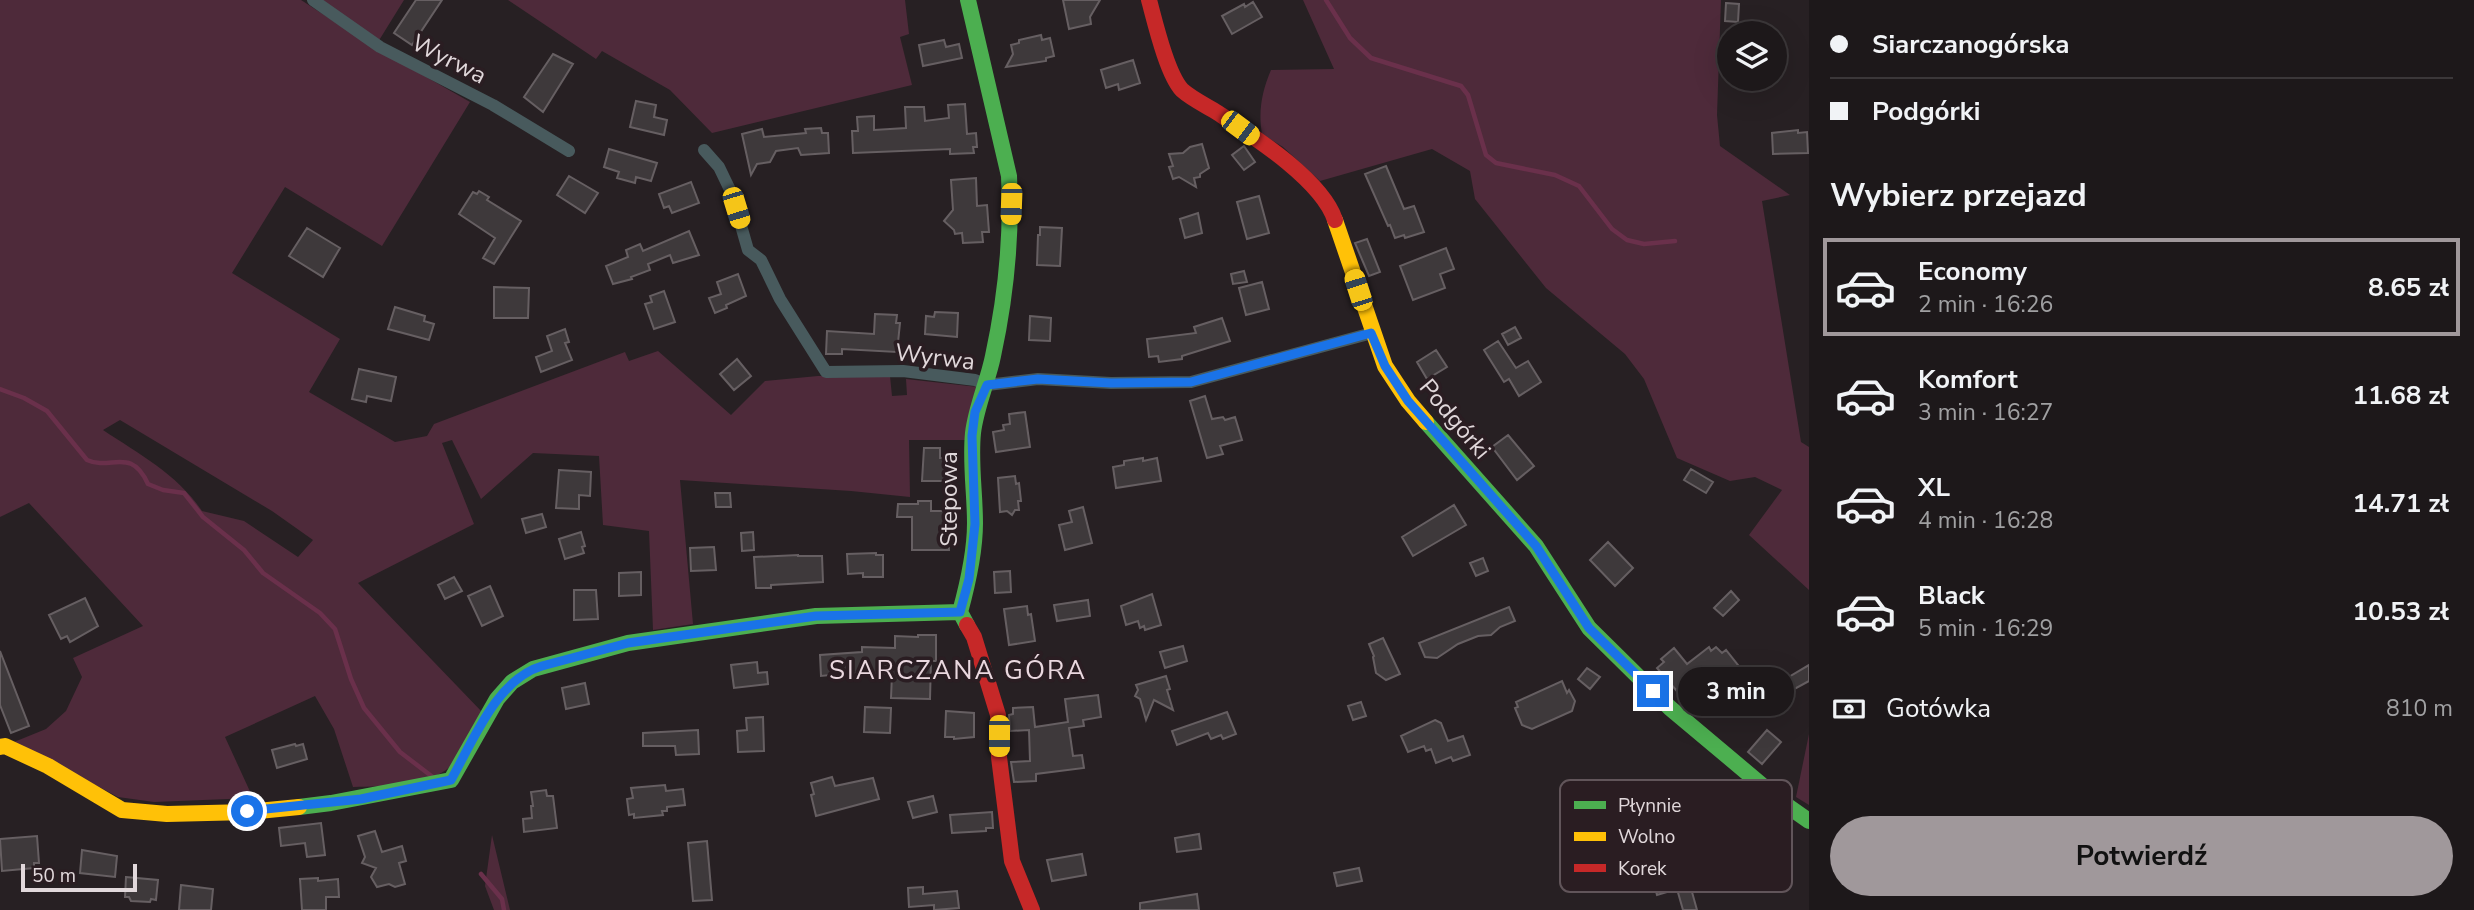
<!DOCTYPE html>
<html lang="pl">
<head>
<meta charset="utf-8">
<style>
	body { margin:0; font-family:"Nunito Sans",sans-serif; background:#2a2527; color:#f1f3f6; height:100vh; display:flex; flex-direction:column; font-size:26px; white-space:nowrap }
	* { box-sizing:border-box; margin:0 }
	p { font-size:23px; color:#a0a0a2 }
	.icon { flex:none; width:38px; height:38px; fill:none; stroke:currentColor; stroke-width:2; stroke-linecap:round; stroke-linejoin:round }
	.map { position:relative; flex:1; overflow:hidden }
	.side { display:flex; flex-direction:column; background:#1d181a; width:665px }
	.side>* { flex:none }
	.guide { display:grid; align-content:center; height:154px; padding:0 21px; background:#1d181a }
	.buttons { position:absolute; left:1717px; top:21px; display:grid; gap:14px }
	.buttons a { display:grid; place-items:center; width:70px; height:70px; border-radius:50%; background:#1d181a; box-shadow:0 7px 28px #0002,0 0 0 2px #3b3739; font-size:35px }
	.scale { position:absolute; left:21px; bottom:18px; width:116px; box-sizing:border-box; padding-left:7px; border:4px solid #e1d8db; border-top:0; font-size:19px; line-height:24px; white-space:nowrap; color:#e1d8db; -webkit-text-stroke:5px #2a1d22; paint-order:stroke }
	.end { position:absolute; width:32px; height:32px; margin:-16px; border:9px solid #1a73e8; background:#fff; box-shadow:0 0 0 4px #fff }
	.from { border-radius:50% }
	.bubble { position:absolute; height:49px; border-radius:24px; background:#1d181a; box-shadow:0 7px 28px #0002,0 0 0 2px #3b3739; font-size:23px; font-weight:700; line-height:49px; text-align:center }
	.car { position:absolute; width:21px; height:42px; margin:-21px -10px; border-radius:9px; box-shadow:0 0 5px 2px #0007; background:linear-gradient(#f5c518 24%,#345 0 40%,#f5c518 0 76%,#345 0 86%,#f5c518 0) }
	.guide b { display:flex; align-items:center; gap:24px; height:66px; font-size:26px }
	.guide b+b { border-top:2px solid #3b3739 }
	.guide i { width:18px; height:18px; background:#f1f3f6 }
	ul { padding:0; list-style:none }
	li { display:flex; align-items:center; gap:21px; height:98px; margin:0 14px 10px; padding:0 7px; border:4px solid transparent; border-radius:0px }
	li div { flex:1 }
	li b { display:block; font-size:26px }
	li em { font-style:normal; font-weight:700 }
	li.active { border-color:#a0989b }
	li>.icon { width:63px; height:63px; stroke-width:1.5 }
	h2 { padding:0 21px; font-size:32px; line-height:84px }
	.pay { display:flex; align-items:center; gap:18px; height:77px; padding:0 21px; font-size:26px }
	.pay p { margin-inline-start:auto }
	.primary-button { display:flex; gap:14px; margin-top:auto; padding:14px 21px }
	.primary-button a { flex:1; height:80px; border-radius:42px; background:#a0989b; color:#111; font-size:28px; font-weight:700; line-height:80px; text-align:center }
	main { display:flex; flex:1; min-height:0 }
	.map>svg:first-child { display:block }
	.green { fill:#4e2a3a; fill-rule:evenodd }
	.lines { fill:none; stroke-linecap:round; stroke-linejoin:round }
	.stream { stroke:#6a304b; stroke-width:4.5 }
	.building { fill:#3e393b; stroke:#665f62; stroke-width:2 }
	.street { stroke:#485a5d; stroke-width:12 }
	.fast { stroke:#4caf50; stroke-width:16 }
	.slow { stroke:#ffc107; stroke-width:16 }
	.jam { stroke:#c62828; stroke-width:16 }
	.route { stroke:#1a73e8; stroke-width:9 }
	.labels { text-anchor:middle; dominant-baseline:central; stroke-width:7; stroke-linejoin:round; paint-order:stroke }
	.street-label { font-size:24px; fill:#e1d8db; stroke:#2a1d22 }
	.neighbourhood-label { font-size:26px; letter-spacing:2px; fill:#ead8df; stroke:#2a1d22 }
	.key { fill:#2a1d22; stroke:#61555a; stroke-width:2 }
	.key-label { font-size:19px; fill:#e1d8db }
</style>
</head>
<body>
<main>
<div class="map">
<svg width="1809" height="910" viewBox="0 0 1809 910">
	<rect width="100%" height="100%" fill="#272023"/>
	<path class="green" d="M0,0H301L372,46L470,102L382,246L285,187L232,273L340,339L309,392L395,442L427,436L434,424L625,352L629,361L658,351L731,415L765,381L818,376H890L892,396L907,395L906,379L978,387L965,440H909L910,497L851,491L680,480L693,624L653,630L649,531L603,525L599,456L533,453L481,499L452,440L442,443L474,524L358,583L483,713C474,728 467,748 456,761C433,788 385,786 353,787L334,729L315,696L225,737L253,798L154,802L118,797L14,742L46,729L66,711L82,677L73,658L143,626L29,503L0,517ZM120,420L272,511L313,540L298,557L244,521L202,511C177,474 139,454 103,430Z
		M319,0H404L378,42Z
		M508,0H905L909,34L900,37L912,85L712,133L670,90L602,51L596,59Z
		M1303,0H1721L1717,115L1720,146L1790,195L1762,201L1801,442L1809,447V590L1749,535L1782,490L1755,477L1730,481L1677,458L1644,379L1625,354L1546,288L1475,199L1470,171L1432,149L1320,181L1283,147L1262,134C1258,111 1262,91 1271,70L1334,69Z
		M1809,734V805L1796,797Z
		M492,835L510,910H494L485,886Z"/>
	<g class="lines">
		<path class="stream" d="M1326,0L1350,38L1371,58L1461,86L1468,95L1486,155L1496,163L1555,175L1579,186L1612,229L1627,240L1644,244L1675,241
			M0,389L24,398L47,411L87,460C111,471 131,446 148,484L163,490L184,493L203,517L244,550L263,573L320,613L335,629L351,679L364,708L400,752L434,778
			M481,874L502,899L504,910"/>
	</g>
	<path class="building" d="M416,0H442L412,45L394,33Z
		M1063,0H1100L1090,17L1091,24L1069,29Z
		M1253,2L1262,17L1232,34L1222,16L1244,4L1245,7Z
		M1726,3L1739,4L1738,22L1725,21Z
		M1041,35L1042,40L1050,38L1054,56L1046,58V61L1006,67L1013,54L1011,45L1019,43V40Z
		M944,40L946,47L959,44L962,58L923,66L919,45Z
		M553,54L573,64L543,112L524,97Z
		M1133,60L1140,83L1119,90L1118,84L1106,88L1101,70Z
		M636,101L656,105L654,117L667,120L664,135L630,127Z
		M965,104L967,134L976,133L977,147H973L974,153L950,154V149L853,153L852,131H858L857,117L874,116V130L906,128L905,107H924L925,121L949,118L948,105Z
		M821,128L822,133H828L829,153L801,155L798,148L776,151L770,162L757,164L751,175L742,134L762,129L764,137L806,133L805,129Z
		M1798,130V133L1807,132L1808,153L1773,154L1772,133Z
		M1202,144L1209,168L1200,174V177L1194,178L1196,187L1179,177L1173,179L1169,167L1173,166L1169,154L1183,153L1190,147Z
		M1244,146L1255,162L1244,170L1232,155Z
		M609,149L657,163L651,181L636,177L635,183L617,178L619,172L604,167Z
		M1386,166L1404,209L1414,206L1424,232L1405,238L1404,235L1395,238L1390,225L1388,226L1365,174Z
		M569,176L598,193L585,213L557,195Z
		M976,178L977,206L987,205L989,232H982L983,242L963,243L962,233L955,234L954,230L944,221L953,210L951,180Z
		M691,182L699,203L672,213L669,206L664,208L659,194Z
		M479,191L489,197L487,200L521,221L494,264L483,258L495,238L459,214L473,192L477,194Z
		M1259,196L1269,233L1247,239L1237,202Z
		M1198,213L1202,233L1185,238L1180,219Z
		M1040,227L1062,228L1060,266L1037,265L1038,235H1040Z
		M307,228L340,248L323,277L289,256Z
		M689,231L699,255L673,263L670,255L648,264L650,270L631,277L632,279L613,284L606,266L628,257L626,250L640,244L643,251Z
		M1367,239L1380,272L1369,276L1355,243Z
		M1446,248L1454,269L1440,274L1445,288L1413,300L1400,266Z
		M1244,271L1247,282L1233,284L1231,274Z
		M738,274L746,296L726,305L727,308L715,313L709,298L721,294L717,282Z
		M1262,282L1269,309L1246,315L1239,288Z
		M494,287L529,288L528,318H494Z
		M664,291L675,322L654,329L645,304L652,302L650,296Z
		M395,307L425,316L424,321L434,324L429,340L388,329Z
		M935,312L958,313L957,337L925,334L926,316L934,317Z
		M875,314L897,315L896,323H900L897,352L842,349V354H826L827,331L874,334Z
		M1030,316L1051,318L1050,341L1029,340Z
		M1222,318L1230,341L1182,356V359L1159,362L1158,356L1149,357L1147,339L1196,333L1194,327Z
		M1515,327L1521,338L1508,345L1502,334Z
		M565,329L569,342L565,343L572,360L541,372L536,357L552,351L547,336Z
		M1498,341L1516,368L1528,361L1541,382L1519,396L1509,379L1504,382L1484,350Z
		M1436,350L1447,367L1427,379L1417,362Z
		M737,359L751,376L734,390L720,374Z
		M359,369L396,377L391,401L367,396L366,402L352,399Z
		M1205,396L1212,419L1223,417L1225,420L1235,417L1242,440L1220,446L1223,454L1207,458L1190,401Z
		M1025,412L1030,447L996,452L993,432L1004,430L1003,425L1010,424L1009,414Z
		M1508,435L1534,466L1517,480L1492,447Z
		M924,448H940V458H952V481H922Z
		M1143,458V461L1157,458L1161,481L1116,488L1113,467L1124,465V461Z
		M1691,469L1713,482L1706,493L1684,480Z
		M559,470L591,472L590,496L579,495V509L556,508Z
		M1015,476L1016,484L1019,483L1021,501H1018L1019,510H1015L1012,515L1007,511L1000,512L998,478Z
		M715,493H730L731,507H716Z
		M918,501H931V511H944V537H948L949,550H912V517H897L898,504H918Z
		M1454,505L1466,525L1413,556L1402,537Z
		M1083,507L1092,543L1065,550L1059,525L1072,522L1069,511Z
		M542,514L546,527L526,533L522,519Z
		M581,532L585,546L582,547L584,553L565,559L559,539Z
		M753,532L754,550L742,551L741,533Z
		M1608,542L1633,568L1615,586L1590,560Z
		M714,547L716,570L691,571L690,548Z
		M876,553V555H883V577H863V573L848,574L847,554Z
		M798,555V556H822L823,582L771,585V588H756L754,557Z
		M1483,558L1488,571L1476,576L1470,563Z
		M1010,571L1011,592L995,593L994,572Z
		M641,572V595L619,596V573Z
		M454,577L462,591L445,599L438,585Z
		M490,586L503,616L482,626L468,596Z
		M574,590H596L598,619L574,620Z
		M1731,591L1739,600L1723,616L1714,608Z
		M1152,594L1161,625L1145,630L1144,626L1140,628L1138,621L1126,625L1121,606Z
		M85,598L98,626L70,642L67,636L61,639L49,615Z
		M1088,600L1090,616L1057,621L1054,605Z
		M1027,606L1028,615L1031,614L1035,641L1009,645L1004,609Z
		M1509,607L1515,621L1500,627L1491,635L1478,636L1458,644L1437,658L1425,657L1419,643Z
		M918,635H936V661H931L930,699L891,698L892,674L850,673L821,676L820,655L862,652V647L895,648V636L918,637Z
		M1383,638L1400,674L1386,680L1376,673L1373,657L1374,656L1369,644Z
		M1183,646L1187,661L1165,668L1160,652Z
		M1709,647L1711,651L1716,647L1722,653L1726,650L1745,674L1732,686L1717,669L1702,682L1696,674L1676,690L1657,668L1664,662L1661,659L1674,648L1687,664Z
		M0,651L29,726L11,733L0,705Z
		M757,662L758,673L767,672L768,684L734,688L731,665Z
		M1809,665V681L1789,692L1782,681Z
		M1587,668L1600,677L1590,689L1578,679Z
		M1166,676L1170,689L1167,690L1173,710L1154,700L1146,720L1140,699L1135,696L1138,690L1136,685Z
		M1562,681L1567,693L1569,690L1575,701L1572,711L1532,729L1522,725L1515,708L1518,707L1516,702Z
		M585,683L589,704L566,709L562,688Z
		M1098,695L1101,717L1083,720L1084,726L1069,728L1073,756L1082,755L1084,768L1036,774V781L1014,782L1011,762L1030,761L1029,730L1010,731L1009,715L1013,714V708L1033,707L1035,727L1068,722L1065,699Z
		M1361,702L1366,716L1353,720L1348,706Z
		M865,707L891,708L890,733L864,732Z
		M946,711L974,713V737L954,739V737H945Z
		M1227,712L1236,734L1223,739L1221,735L1211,739L1208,733L1177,745L1172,731Z
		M763,717L764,751L738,752L737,731L747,730L746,718Z
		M1435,720L1441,723L1448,741L1463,736L1470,755L1453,761L1451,757L1436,763L1431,749L1426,751L1424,746L1408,752L1401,736Z
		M698,730L699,754L676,755L675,746H643V733Z
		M1767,730L1781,742L1762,764L1748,752Z
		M295,744L296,746L303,744L307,759L277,768L272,750Z
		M832,777L835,786L873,778L879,799L816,816L811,795L814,794L811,783Z
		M665,785L666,791L683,789L685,805L667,807V811H662L663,815L634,818V814L629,815L627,799L633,798L631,788Z
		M546,790L547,796H553L557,828L524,832L523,819L532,818L531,806H533L531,792Z
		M933,796L937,812L913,818L908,802Z
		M992,812L993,828H986V831L952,833L950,815Z
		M321,823L325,855L307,857L305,843L281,846L279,828Z
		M375,831L382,852L402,846L406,861L399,863L405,884L395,887L389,884L377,887L371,877L376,868L362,863L365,857L358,836Z
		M1199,834L1201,849L1177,852L1175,838Z
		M37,836L39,863H34V868L2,871L0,839Z
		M707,841L712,900L693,901L688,843Z
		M82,850L117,856L115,877L80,873Z
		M1082,854L1086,875L1052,881L1047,860Z
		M1359,868L1362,881L1337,886L1334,873Z
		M1687,874L1697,910H1683L1677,889L1657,895L1654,884Z
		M126,877L158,880L156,900L151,899L150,902L131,901L129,897H125Z
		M318,878V881L338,879L339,897H326V910H302L300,879Z
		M181,885L213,889L211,910H179Z
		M923,887V894L957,891L959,908L934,910V905L909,907L908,888Z
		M1197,894L1199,910H1140V903Z"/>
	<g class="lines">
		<path class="street" d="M313,0L380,47L493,105L569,151
			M704,150L719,167L732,194L748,250L761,260L780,299L826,372L903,371L975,380L987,385L1038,379L1111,383L1191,382L1372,333"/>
		<path class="fast" d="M1426,422L1536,546L1589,628L1670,708L1782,802L1809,821
			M967,625L960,612C968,583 975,553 975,523C975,493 970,463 973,433C976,407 988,381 993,356C1006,296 1012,237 1009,176L968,0
			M299,807L331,803L451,780L497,699L512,682L533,669L628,643L816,616L960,612"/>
		<path class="slow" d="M1335,220L1385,366L1408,401L1426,422
			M0,747L5,746L48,766L122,810L167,814L248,812L299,807"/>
		<path class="jam" d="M1149,0C1155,22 1167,74 1182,90C1192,99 1207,106 1218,113C1253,136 1322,180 1335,220
			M967,625L974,637L998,715L999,757L1012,861L1032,910"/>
	</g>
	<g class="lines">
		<path class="route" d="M247,811L361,799L451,780C473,741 497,679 542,666L628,643L816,616L960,612L969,579L975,524L972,436L975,412L987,385L1038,379L1111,383L1191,382L1371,333L1385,366L1408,401L1536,546L1589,628L1653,691"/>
	</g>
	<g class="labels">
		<g class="street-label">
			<text transform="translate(449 59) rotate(27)">Wyrwa</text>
			<text transform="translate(935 357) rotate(7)">Wyrwa</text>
			<text transform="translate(1455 419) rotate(50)">Podgórki</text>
			<text transform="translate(949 499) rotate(-90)">Stepowa</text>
		</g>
		<g class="neighbourhood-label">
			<text x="958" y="670">SIARCZANA GÓRA</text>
		</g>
	</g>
	<rect x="1560" y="780" width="232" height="112" rx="10" class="key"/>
	<rect x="1574" y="801" width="32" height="8" fill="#4caf50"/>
	<rect x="1574" y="832" width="32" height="9" fill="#ffc107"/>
	<rect x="1574" y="864" width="32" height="8" fill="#c62828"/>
	<g class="key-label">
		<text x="1618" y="812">Płynnie</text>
		<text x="1618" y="843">Wolno</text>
		<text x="1618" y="875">Korek</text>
	</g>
</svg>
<div class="buttons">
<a><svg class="icon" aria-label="layers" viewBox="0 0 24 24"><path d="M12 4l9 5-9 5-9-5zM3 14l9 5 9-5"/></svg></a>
</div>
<div class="scale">50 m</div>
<i class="end from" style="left:247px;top:811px"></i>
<i class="end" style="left:1653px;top:691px"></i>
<div class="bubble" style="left:1678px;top:667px;width:116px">3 min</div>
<i class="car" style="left:1240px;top:128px;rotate:127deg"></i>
<i class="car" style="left:1011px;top:204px;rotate:182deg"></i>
<i class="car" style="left:736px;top:208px;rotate:163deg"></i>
<i class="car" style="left:1358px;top:290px;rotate:342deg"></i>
<i class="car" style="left:999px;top:736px;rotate:180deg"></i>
</div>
<section class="side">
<div class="guide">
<b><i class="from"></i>Siarczanogórska</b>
<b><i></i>Podgórki</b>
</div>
<h2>Wybierz przejazd</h2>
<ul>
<li class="active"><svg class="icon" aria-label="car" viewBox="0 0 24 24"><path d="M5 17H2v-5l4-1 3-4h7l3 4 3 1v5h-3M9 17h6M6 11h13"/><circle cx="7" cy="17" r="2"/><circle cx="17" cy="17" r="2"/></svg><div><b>Economy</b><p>2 min · 16:26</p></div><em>8.65 zł</em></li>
<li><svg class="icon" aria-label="car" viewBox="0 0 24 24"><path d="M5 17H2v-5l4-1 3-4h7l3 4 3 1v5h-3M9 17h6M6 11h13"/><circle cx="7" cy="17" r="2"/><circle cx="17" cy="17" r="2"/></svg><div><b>Komfort</b><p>3 min · 16:27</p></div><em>11.68 zł</em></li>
<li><svg class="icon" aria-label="car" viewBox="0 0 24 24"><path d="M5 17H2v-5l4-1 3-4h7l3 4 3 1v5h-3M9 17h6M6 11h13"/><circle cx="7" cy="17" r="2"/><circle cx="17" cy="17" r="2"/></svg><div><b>XL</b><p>4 min · 16:28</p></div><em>14.71 zł</em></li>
<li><svg class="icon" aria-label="car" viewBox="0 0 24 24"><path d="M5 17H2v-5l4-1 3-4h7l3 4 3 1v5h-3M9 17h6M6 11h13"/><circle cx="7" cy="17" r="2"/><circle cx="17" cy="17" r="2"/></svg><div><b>Black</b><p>5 min · 16:29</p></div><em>10.53 zł</em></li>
</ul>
<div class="pay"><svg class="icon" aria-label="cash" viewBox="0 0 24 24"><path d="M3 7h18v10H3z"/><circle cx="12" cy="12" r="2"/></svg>Gotówka<p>810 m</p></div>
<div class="primary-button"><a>Potwierdź</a></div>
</section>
</main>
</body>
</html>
